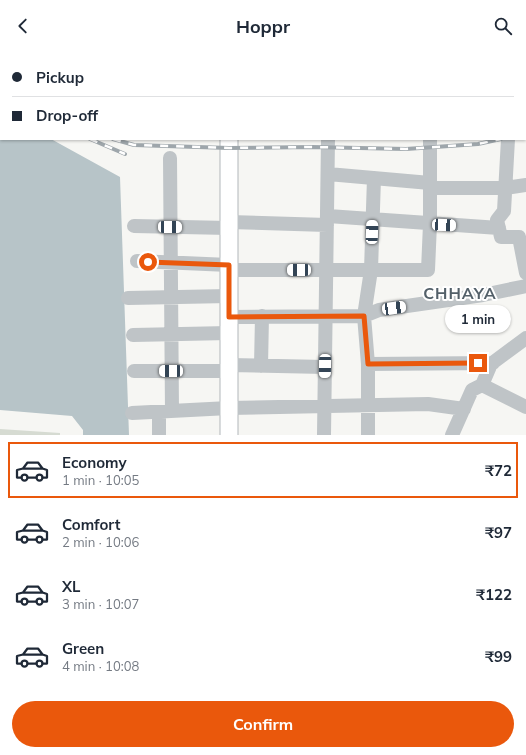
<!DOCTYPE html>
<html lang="en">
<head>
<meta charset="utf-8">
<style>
	body { margin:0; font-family:Mulish,sans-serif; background:#f2f2f3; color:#1f2937; height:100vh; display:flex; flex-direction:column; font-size:15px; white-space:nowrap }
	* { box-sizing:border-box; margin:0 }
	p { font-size:13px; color:#747a83 }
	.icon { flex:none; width:22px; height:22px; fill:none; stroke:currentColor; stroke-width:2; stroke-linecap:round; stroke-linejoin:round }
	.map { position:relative; height:383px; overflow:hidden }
	.side { display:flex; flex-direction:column; background:#fff; flex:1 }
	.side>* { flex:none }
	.top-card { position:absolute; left:0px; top:0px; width:526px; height:88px; box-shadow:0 1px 3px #0004; display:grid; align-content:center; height:88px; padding:0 12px; background:#fff }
	.end { position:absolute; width:18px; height:18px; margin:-9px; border:5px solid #ea580c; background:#fff; box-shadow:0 0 0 2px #fff }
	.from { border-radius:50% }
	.bubble { position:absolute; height:28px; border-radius:14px; background:#fff; box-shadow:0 1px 3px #0004; font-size:13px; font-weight:700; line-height:28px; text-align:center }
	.car { position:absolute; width:12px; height:24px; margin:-12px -6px; border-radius:5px; box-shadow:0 0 3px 1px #0007; background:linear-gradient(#fff 24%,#345 0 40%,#fff 0 76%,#345 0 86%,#fff 0) }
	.top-card b { display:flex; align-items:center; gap:14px; height:38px; font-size:15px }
	.top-card b+b { border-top:1px solid #e0e1e3 }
	.top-card i { width:10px; height:10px; background:#1f2937 }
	ul { padding:7px 0 0; list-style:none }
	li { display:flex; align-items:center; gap:12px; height:56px; margin:0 8px 6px; padding:0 4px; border:2px solid transparent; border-radius:0px }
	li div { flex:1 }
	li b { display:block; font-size:15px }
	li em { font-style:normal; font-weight:700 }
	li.active { border-color:#ea580c }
	li>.icon { width:36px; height:36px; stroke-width:1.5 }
	.button { display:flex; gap:8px; margin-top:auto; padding:8px 12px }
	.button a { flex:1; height:46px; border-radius:24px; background:#ea580c; color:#fff; font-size:16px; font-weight:700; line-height:46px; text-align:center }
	header { display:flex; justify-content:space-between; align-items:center; height:52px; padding:0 12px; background:#fff; font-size:18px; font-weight:700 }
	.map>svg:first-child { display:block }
	.green { fill:#d6dbd2 }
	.water { fill:#b7c4c8 }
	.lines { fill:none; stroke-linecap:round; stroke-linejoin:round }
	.major-casing { stroke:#b1b6ba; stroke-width:19 }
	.minor { stroke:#bfc4c7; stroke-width:14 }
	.major { stroke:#fff; stroke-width:17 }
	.rail-casing { stroke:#9ea6ab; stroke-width:4 }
	.rail { stroke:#fff; stroke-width:2.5; stroke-dasharray:8; stroke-linecap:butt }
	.route { stroke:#ea580c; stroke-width:5 }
	.labels { text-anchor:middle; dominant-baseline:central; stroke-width:4; stroke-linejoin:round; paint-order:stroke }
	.district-label { font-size:16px; font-weight:bold; letter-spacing:1px; fill:#536069; stroke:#fff }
</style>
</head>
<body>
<header><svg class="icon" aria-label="back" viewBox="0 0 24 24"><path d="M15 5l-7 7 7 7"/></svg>Hoppr<svg class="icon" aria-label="search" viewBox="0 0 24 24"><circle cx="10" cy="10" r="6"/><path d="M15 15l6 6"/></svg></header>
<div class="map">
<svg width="526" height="383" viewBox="0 0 526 383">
	<rect width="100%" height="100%" fill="#f6f6f3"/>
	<path class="green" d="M0,377L60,381V383H0Z"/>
	<path class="water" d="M0,0H158V1H1V29Z
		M0,61L1,87H51L120,125L129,383H83V378L72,364L0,358Z"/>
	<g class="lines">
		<g class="major-casing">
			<path id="major" d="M229,0V1
				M229,87V383"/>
		</g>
		<path class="minor" d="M430,0V1
			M477,0V1
			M329,1V0
			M508,1V0
			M508,87L504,159L497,168L501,185H519L526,221
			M170,106L172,359
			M328,122L430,131
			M430,136H505L526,133
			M328,164L499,176
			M229,170L327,173
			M134,174L229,176
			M137,209L229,213
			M229,218H428L430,172V87
			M128,246L229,244
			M229,265L364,264L379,258L483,243L526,234
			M133,283L229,281
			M368,312L493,311
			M229,313L325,315
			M261,314L262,264
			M134,319H229
			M482,333L526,355
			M159,360V383
			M132,361L229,356L428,352L464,357
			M324,383L328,87
			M368,383V312L364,264L371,218L374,126
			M452,383L472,338L482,333L491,312L526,286"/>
		<use href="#major" class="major"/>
		<g class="rail-casing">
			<path id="rail" d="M0,46H1
				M525,81H526
				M90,87L125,102
				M113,87L134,93L229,96L312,95L406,97L478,92L501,87"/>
		</g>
		<use href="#rail" class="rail"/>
	</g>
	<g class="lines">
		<path class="route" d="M148,210L229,213V265L364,264L368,312L478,311"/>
	</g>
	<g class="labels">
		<g class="district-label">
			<text x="460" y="241">CHHAYA</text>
		</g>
	</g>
</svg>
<i class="end from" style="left:148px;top:210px"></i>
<i class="end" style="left:478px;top:311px"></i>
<div class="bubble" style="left:445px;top:253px;width:66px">1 min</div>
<i class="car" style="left:444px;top:173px;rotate:93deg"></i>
<i class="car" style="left:170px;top:175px;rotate:91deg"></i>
<i class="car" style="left:372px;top:180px;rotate:2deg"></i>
<i class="car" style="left:299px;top:218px;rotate:270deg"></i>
<i class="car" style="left:394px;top:256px;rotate:82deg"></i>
<i class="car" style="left:325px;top:314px;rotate:181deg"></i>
<i class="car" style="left:171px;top:319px;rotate:270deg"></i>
<div class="top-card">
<b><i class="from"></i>Pickup</b>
<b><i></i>Drop-off</b>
</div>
</div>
<section class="side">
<ul>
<li class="active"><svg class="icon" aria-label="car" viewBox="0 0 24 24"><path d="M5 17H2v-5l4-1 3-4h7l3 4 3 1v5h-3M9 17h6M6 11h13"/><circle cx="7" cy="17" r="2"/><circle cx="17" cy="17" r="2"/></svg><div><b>Economy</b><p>1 min · 10:05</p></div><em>₹72</em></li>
<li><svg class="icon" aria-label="car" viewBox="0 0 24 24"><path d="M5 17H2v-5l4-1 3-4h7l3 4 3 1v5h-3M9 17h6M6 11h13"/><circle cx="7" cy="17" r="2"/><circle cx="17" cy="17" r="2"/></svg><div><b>Comfort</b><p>2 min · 10:06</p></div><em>₹97</em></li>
<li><svg class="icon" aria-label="car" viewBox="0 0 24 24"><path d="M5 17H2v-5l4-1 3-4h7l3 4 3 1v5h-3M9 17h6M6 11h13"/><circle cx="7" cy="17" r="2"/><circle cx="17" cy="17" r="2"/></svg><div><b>XL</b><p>3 min · 10:07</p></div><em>₹122</em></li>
<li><svg class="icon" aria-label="car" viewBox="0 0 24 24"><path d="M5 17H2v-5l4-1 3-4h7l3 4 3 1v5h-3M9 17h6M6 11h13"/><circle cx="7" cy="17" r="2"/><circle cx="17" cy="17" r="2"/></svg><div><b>Green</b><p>4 min · 10:08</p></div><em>₹99</em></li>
</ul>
<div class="button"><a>Confirm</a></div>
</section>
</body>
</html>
